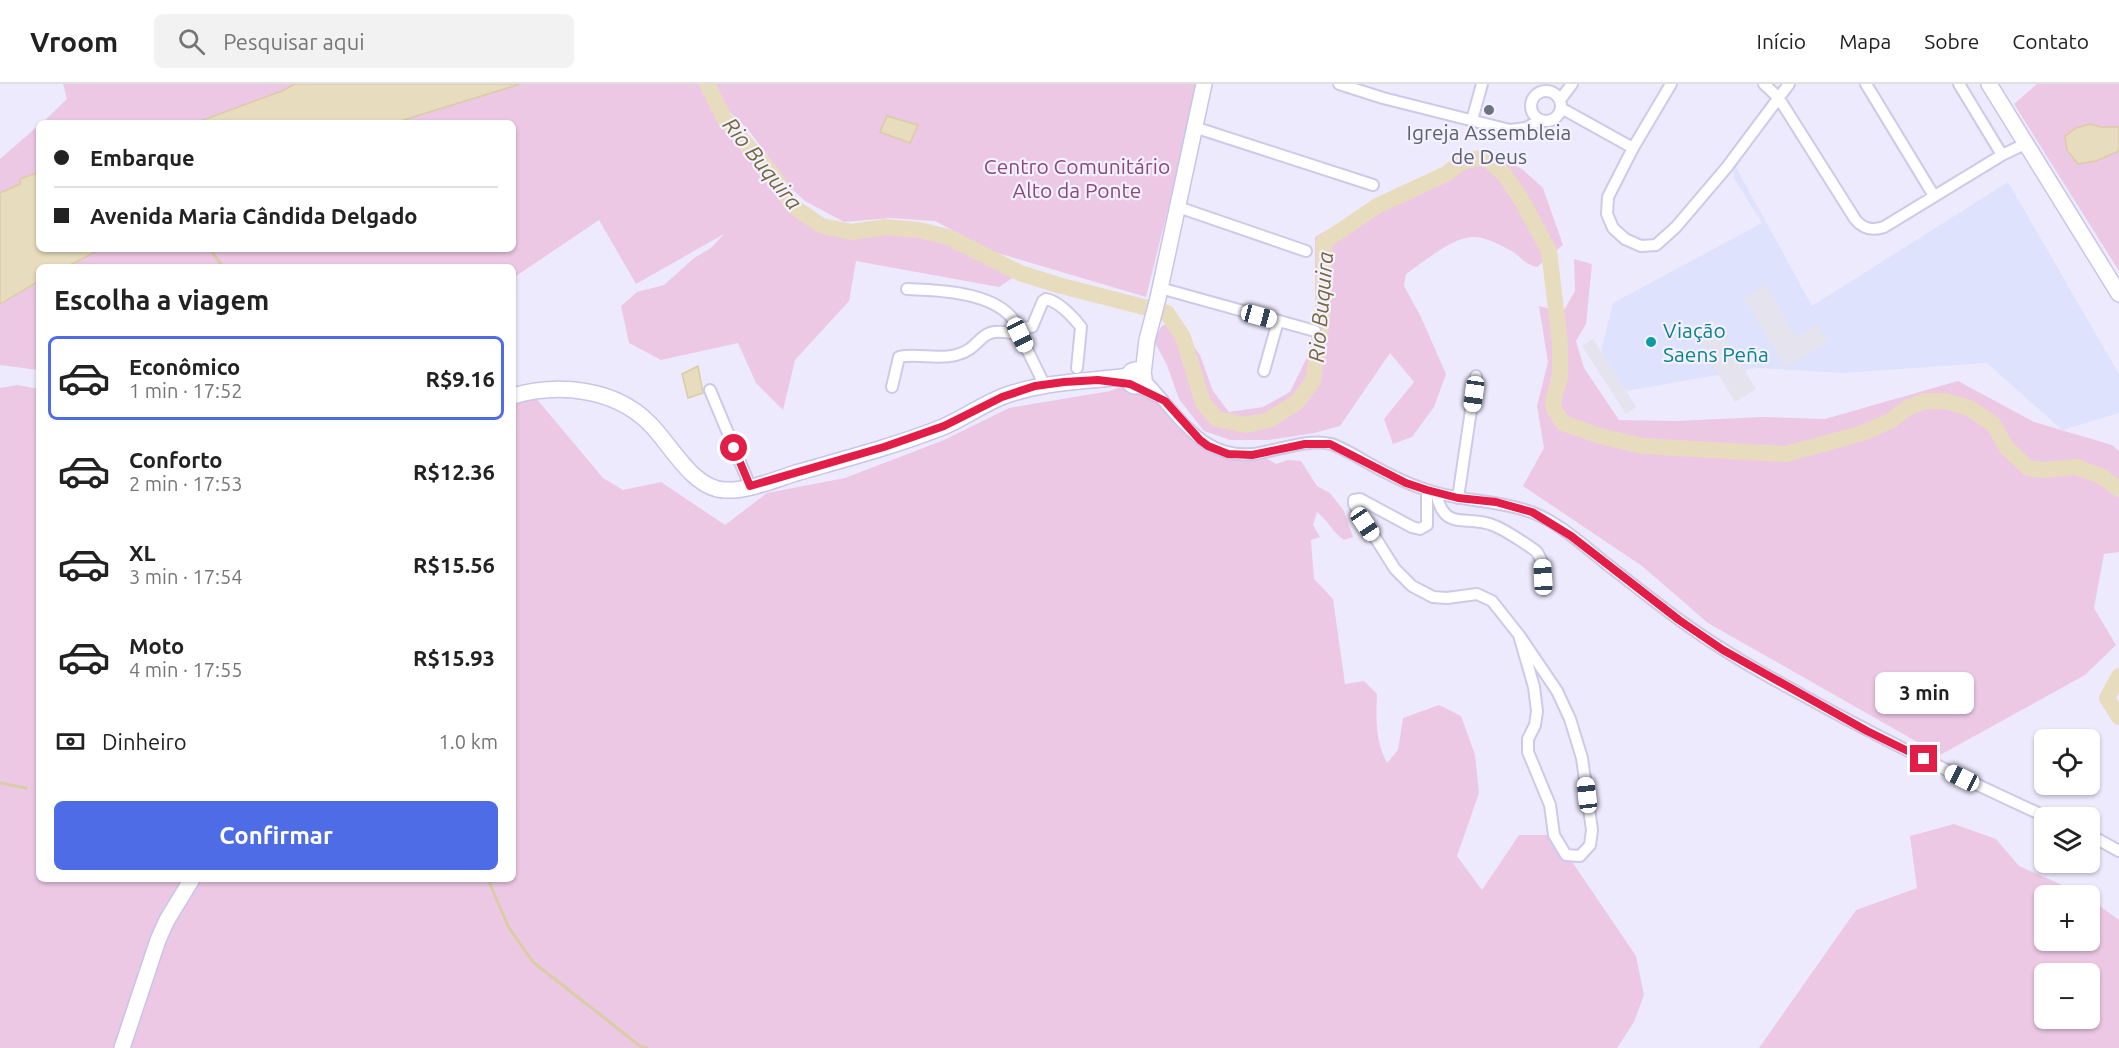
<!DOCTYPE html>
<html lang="pt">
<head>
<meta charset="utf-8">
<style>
	body { margin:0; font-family:Ubuntu,sans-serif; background:#f2f2f2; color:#222; height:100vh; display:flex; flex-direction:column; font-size:22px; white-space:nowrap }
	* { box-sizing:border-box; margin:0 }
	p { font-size:20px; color:#767676 }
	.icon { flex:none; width:33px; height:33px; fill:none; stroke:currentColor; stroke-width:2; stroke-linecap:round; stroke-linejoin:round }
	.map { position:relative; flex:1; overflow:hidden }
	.drawer { position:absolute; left:36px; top:180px; width:480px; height:618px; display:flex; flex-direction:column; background:#fff; border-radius:9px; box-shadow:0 2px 4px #0004 }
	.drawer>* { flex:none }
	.banner { position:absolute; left:36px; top:36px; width:480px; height:132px; border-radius:9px; box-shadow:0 2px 4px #0004; display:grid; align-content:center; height:132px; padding:0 18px; background:#fff }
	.fabs { position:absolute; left:2034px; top:645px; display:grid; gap:12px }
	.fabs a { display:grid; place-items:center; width:66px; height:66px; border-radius:9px; background:#fff; box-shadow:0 2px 4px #0004; font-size:30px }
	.end { position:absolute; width:27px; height:27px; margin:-14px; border:8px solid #e11d48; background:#fff; box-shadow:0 0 0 3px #fff }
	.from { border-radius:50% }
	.bubble { position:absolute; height:42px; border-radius:9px; background:#fff; box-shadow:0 2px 4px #0004; font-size:20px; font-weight:600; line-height:42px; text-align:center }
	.car { position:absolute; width:18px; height:36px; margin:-18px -9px; border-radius:8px; box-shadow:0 0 4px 2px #0007; background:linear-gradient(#fff 24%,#345 0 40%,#fff 0 76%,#345 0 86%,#fff 0) }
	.banner b { display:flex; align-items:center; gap:21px; height:57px; font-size:22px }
	.banner b+b { border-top:2px solid #e0e0e0 }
	.banner i { width:15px; height:15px; background:#222 }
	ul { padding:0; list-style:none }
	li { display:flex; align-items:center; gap:18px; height:84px; margin:0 12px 9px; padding:0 6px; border:3px solid transparent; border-radius:9px }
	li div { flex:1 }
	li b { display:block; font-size:22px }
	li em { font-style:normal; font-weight:600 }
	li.selected { border-color:#4f6ce7 }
	li>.icon { width:54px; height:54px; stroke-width:1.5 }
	h2 { padding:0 18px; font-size:27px; line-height:72px }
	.pay { display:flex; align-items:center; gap:15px; height:66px; padding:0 18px; font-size:22px }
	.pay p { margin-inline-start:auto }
	.cta { display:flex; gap:12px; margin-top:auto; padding:12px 18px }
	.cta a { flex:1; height:69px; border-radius:9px; background:#4f6ce7; color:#fff; font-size:24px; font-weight:600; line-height:69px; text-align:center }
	header { display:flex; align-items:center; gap:36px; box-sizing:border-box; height:84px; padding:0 30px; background:#fff; border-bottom:2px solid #e0e0e0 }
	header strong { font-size:28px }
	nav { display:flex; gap:33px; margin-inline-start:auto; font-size:21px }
	.search { width:420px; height:54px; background:#f2f2f2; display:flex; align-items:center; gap:15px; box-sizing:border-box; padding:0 21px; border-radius:9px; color:#767676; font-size:22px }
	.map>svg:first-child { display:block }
	.commercial { fill:#dee2fd }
	.industrial { fill:#e4e3ee }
	.green { fill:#ecc8e5; fill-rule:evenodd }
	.water { fill:#e8dcbe; stroke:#dacca4; stroke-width:1.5 }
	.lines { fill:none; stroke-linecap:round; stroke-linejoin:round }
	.stream { stroke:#dacca4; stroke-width:3 }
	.river { stroke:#e8dcbe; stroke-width:16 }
	.street-casing { stroke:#cccae8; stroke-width:14 }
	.secondary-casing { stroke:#c7c5ea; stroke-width:18 }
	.street { stroke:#fff; stroke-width:10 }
	.secondary { stroke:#fff; stroke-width:15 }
	.route { stroke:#e11d48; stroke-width:8 }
	.worship-dot { fill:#6b7280; stroke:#f4f1ff; stroke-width:2 }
	.culture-dot { fill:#0f9aa8; stroke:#f4f1ff; stroke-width:2 }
	.labels { text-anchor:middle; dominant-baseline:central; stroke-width:4.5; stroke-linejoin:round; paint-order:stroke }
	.worship-label { font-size:21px; fill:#5b616d; stroke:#f4f1ff }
	.park-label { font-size:21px; fill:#8b4978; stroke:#f4f1ff }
	.culture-label { font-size:21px; fill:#0d838f; stroke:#f4f1ff; text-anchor:start }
	.water-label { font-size:22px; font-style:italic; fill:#76683c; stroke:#f4f1ff }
</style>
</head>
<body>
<header>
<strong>Vroom</strong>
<div class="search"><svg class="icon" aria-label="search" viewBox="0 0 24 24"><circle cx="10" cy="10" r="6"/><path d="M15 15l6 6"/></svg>Pesquisar aqui</div>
<nav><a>Início</a><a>Mapa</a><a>Sobre</a><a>Contato</a></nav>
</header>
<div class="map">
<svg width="2119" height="964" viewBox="0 0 2119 964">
	<rect width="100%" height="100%" fill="#eeeafd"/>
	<path class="commercial" d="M1732,76L1812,222L2008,98L2119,290V329L2062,346L1987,279L1843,289L1757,284L1626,307L1601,267L1613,219L1762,139L1734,94Z"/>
	<path class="industrial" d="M1766,201L1796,252L1817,240L1828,258L1785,284L1744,214Z
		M1715,237L1756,305L1735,318L1694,250Z
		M1593,255L1636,323L1626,330L1582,262Z"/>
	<path class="green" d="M63,0H295L282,7L195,39H42L67,15Z
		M520,0H707L725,36L770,87L794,123L822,142L852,148L885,143L919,146L948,153L1020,189L999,203L856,177L849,217L795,276L783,326L756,299L738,259L661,276L629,259L621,222L637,208L664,201L694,174L711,164L724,150L636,200L599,136L513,194V183H66L101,165H513V39H394Z
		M714,0H1199L1146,213L994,168L935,137L890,134L844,138L805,117L793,106L747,44L727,26Z
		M2037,0H2119V187L2014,20Z
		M39,41L38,89L21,95L20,100L0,109V75Z
		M1493,71L1522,85L1543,104L1563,161L1537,183C1522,179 1522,173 1510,166C1498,160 1480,150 1466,154C1447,158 1422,179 1406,190L1404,202L1421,233L1446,290L1434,323L1412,353L1393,360L1384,335L1414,298L1390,269L1340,342L1314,349L1268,356H1230L1204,347L1179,315L1167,281L1154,257L1161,243L1176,233L1183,247L1200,271L1213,307L1229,328L1263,323L1290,308L1312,263L1315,242V153L1381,115L1465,73Z
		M1574,175L1592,180L1586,240L1576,257L1584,284L1619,336L1675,337L1762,333L1825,335L1958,297L2034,338L2112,361L2119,367V468L2104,470L2094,524L2116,561L2085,591L1940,671L1708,539L1642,482L1523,402L1544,364L1537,322L1548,278L1539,222L1563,228L1575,207Z
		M39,197V286L0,281V220Z
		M1128,300L1137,302L1165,317L1193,349L1235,371L1260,370L1276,380L1288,376L1301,377L1317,402L1330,409L1344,427L1353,453L1344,456C1332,448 1328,436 1317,428L1313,441L1320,453L1311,456L1314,495L1333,515L1345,600L1364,597L1377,610C1376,635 1375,656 1387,679L1398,666L1403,634L1439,621L1461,632L1475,671L1479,709L1457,772L1482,806L1519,751H1554L1636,872L1644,911L1634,938L1617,964H0V304L17,301L39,305V795H513V312L530,307L603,394L623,406L661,398L725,441L767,409L845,394L944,356L1009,324L1110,307Z
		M1954,740L1996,755L2019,782L2085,811L2044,812V856H2090V815L2119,836V964H1759L1856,826L1917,804L1910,752ZM2044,890H2090V934H2044Z"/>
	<path class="water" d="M295,0H520L394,39H195L282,7Z
		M887,32L918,41L910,59L880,48Z
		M2090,40L2101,43H2119V67L2096,77L2078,80L2067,66L2065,52L2076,44Z
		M39,86V165H101L66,183H39V197L0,220V109L20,100V95L37,89Z
		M698,282L703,309L688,314L682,290Z"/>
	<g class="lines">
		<path class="stream" d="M210,165L223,183
			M0,699L26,704
			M488,795L508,842L533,878L640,962L647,964"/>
		<path class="river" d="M707,0L725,36L770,87L794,123L822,142L852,148L885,143L919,146L948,153L1020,189L1058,201L1167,229L1183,253L1203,319L1217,335L1246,341L1269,336L1297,318L1313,297L1323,229L1324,158L1377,122L1446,90L1462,78L1485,73L1505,91L1521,115L1549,167L1560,259V292L1553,318L1554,325L1563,339L1600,352L1642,362L1786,370L1863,349L1890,337L1907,324L1925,317H1946L1969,324L1993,340L2007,364L2028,384L2043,386L2076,383L2101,392L2119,405
			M2119,592L2107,614L2119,633"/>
		<g class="street-casing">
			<path id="street" d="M1339,0L1383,14L1510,46L1526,44L1540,36
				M1671,0L1633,64L1608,113L1607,130L1613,144L1625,155L1641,162L1656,161L1676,143L1727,83L1789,0
				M1764,0L1778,13L1855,135C1863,145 1872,147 1884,143L2002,71L2027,59
				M1866,0L1934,112
				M1959,0L2002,71
				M1531 22a15 15 0 1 1 30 0a15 15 0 1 1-30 0Z
				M1560,16L1572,0
				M1561,24L1633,64
				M1472,36L1482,0
				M1194,43L1373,101
				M1178,123L1306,167
				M1160,204L1315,247
				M907,205C940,206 1010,208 1020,250
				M1018,244L1032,243L1043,217L1046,215C1060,218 1073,233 1081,243L1077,284
				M1264,287L1278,237
				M1144,295C1182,335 1206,384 1269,367C1288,363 1312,355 1331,360C1343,364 1356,372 1368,379C1386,389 1405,399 1424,405C1459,418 1496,415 1531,428C1560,439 1584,462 1608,481C1645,510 1681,539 1721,564C1747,581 1775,596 1802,611C1883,656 1965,696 2049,734
				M1137,302L1156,312
				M892,303L899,273C916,269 937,276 956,271C987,263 974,239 1020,251L1044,300
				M710,306L750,402
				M1427,406V441L1420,445L1412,443L1360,415L1354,416V420L1395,485L1412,502L1433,513L1447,514L1477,510L1492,517L1519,551L1557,607L1570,635L1582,674L1592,746L1590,761L1580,772L1566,771L1554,751L1550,721L1528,668V655L1535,641L1537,627L1534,603L1519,551
				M1436,409C1445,450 1466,429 1495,442C1509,448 1523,458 1536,467C1545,478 1543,492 1544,506
				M1458,414L1476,292
				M2090,751L2119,767"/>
		</g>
		<g class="secondary-casing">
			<path id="secondary" d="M1989,0L2119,210
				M1128 294a8 8 0 1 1 16 0a8 8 0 1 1-16 0Z
				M1143,290L1147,256L1158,214L1204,0
				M513,312C558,299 614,304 649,339C670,359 692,405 725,406C748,407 774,396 796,389C845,375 895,362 943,343C964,334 983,320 1004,312C1045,297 1085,298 1128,292
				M122,964L158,856L167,836L192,795"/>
		</g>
		<use href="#street" class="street"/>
		<use href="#secondary" class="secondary"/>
	</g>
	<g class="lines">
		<path class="route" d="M734,364L750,402L884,363L944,342L1002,313L1035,302L1064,298L1098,296L1130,300L1165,317L1200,356L1208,362L1228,370L1252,371L1305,360H1330L1406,399L1427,406L1458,414L1496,418L1532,428L1571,452L1679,536L1723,566L1867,647L1924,675"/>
	</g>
	<circle class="worship-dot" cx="1489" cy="26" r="6"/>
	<circle class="culture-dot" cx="1651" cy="258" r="6"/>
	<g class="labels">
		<g class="worship-label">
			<text x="1489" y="48">Igreja Assembleia<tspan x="1489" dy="24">de Deus</tspan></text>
		</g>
		<g class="park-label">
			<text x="1077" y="82">Centro Comunitário<tspan x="1077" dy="24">Alto da Ponte</tspan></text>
		</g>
		<g class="culture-label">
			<text x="1663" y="246">Viação<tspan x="1663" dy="24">Saens Peña</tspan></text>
		</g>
		<g class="water-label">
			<text transform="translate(763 79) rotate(51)">Rio Buquira</text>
			<text transform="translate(1320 223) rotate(-85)">Rio Buquira</text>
		</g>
	</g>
</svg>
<div class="fabs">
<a><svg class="icon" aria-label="locate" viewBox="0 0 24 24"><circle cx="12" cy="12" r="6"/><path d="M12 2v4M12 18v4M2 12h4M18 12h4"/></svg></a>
<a><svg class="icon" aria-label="layers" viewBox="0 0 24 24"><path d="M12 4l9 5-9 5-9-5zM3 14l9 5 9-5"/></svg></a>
<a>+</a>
<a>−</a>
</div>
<i class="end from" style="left:734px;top:364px"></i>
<i class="end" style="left:1924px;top:675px"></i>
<div class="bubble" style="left:1875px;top:588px;width:99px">3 min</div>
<i class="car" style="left:1259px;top:232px;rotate:105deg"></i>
<i class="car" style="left:1020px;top:251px;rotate:154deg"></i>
<i class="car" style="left:1474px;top:310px;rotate:188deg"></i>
<i class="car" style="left:1365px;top:440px;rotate:146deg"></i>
<i class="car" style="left:1543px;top:493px;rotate:357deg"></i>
<i class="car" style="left:1962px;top:694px;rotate:296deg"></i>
<i class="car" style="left:1587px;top:711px;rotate:353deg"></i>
<div class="banner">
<b><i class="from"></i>Embarque</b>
<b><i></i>Avenida Maria Cândida Delgado</b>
</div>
<section class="drawer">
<h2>Escolha a viagem</h2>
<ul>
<li class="selected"><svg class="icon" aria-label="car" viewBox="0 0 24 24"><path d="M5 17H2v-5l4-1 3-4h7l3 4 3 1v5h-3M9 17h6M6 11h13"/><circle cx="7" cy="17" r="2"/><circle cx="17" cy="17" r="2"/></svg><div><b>Econômico</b><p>1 min · 17:52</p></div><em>R$9.16</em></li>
<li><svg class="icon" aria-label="car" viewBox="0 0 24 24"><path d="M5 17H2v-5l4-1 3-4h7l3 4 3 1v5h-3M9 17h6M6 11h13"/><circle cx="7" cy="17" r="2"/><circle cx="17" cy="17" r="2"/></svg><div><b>Conforto</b><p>2 min · 17:53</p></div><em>R$12.36</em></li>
<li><svg class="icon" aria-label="car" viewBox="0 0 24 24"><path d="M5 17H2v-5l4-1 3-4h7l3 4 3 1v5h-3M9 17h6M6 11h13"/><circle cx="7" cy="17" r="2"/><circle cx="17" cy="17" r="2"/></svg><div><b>XL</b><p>3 min · 17:54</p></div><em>R$15.56</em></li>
<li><svg class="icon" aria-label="car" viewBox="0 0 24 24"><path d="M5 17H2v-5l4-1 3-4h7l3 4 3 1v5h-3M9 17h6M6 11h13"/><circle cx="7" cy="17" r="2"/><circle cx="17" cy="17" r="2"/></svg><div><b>Moto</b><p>4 min · 17:55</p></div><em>R$15.93</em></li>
</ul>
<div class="pay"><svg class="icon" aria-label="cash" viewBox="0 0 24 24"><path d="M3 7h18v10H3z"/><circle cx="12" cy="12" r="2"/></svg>Dinheiro<p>1.0 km</p></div>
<div class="cta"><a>Confirmar</a></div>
</section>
</div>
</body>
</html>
